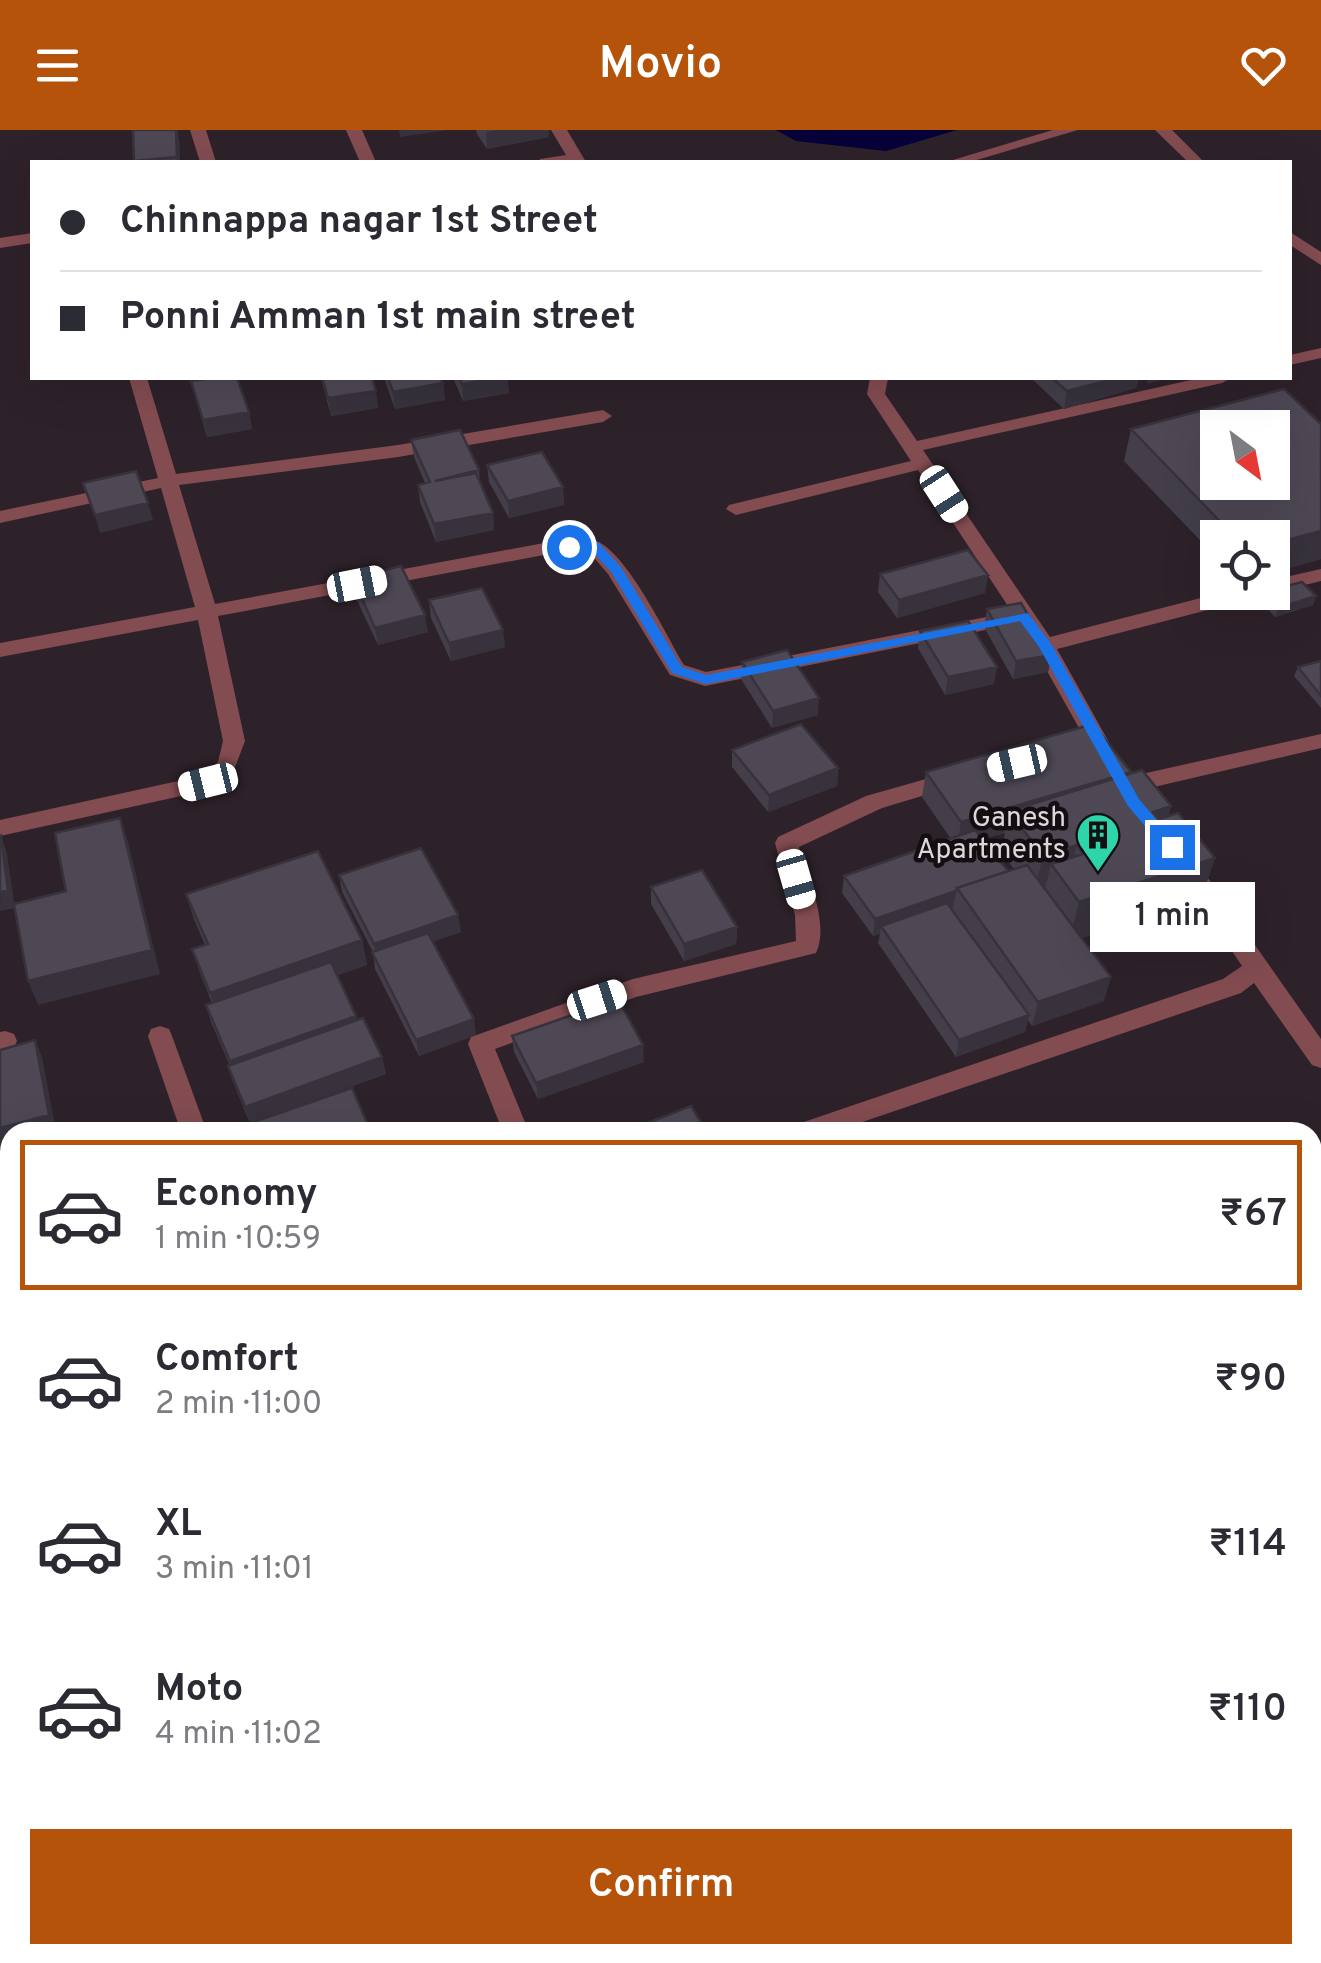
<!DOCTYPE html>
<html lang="en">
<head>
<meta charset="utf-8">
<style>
	body { margin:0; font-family:Overpass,sans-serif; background:#f7f7f7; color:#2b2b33; height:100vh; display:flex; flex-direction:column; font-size:38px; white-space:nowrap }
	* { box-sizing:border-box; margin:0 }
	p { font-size:32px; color:#7c7c81 }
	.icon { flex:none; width:55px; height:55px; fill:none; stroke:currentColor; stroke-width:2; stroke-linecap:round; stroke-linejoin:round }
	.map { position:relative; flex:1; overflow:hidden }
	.side { position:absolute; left:0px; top:992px; width:1322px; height:842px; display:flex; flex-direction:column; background:#fff; border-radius:30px 30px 0 0; box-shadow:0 10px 40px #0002 }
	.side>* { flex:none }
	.top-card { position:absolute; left:30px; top:30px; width:1262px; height:220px; border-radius:0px; box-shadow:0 10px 40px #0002; display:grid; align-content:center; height:220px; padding:0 30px; background:#fff }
	.needle { width:65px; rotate:148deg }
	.buttons { position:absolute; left:1200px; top:280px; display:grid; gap:20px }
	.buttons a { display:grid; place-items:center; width:90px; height:90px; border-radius:0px; background:#fff; box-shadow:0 10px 40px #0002; font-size:50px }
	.end { position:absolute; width:45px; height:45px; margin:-22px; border:12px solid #1a73e8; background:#fff; box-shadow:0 0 0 5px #fff }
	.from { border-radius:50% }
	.bubble { position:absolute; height:70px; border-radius:0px; background:#fff; box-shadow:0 10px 40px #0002; font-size:32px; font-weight:600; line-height:70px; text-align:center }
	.car { position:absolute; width:30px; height:60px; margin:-30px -15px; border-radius:12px; box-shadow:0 0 8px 2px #0007; background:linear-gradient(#fff 24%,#345 0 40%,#fff 0 76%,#345 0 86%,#fff 0) }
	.top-card b { display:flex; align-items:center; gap:35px; height:95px; font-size:38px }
	.top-card b+b { border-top:2px solid #e1e1e2 }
	.top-card i { width:25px; height:25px; background:#2b2b33 }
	ul { padding:18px 0 0; list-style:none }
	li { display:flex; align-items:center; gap:30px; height:150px; margin:0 20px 15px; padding:0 10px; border:5px solid transparent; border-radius:0px }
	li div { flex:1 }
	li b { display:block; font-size:38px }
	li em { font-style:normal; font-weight:600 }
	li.on { border-color:#b45309 }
	li>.icon { width:90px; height:90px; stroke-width:1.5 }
	.action { display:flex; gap:20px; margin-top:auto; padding:20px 30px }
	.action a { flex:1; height:115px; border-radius:0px; background:#b45309; color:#fff; font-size:40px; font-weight:600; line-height:115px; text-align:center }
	header { display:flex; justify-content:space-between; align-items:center; height:130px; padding:0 30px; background:#b45309; color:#fff; font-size:45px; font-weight:600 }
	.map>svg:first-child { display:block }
	.water { fill:#060039 }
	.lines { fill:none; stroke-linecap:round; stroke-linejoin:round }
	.minor { fill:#834c51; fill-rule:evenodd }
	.wall { fill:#433e49; fill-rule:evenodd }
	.shaded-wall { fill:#37323c }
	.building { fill:#4e4855; stroke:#37323c; stroke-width:2.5; fill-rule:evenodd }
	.route { fill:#1a73e8 }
	.labels { text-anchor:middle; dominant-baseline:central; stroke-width:9; stroke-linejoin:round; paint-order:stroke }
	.poi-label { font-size:28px; fill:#ded6db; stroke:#130e11; text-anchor:end }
</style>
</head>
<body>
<header><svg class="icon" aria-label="menu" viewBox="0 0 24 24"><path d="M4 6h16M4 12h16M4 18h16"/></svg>Movio<svg class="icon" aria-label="heart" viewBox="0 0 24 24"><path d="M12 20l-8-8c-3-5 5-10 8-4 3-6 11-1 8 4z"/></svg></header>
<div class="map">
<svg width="1321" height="1833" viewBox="0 0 1321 1833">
	<rect width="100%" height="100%" fill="#2e222a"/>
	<path class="water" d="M776,0H957L886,21L796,11Z"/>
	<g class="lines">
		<path class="minor" d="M190,0H206L216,32H200Z
			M346,0H362L376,32H360Z
			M551,0H567L586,32H538L540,29L566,25Z
			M1053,0H1078L970,32H946Z
			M1155,0H1172L1204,32H1188Z
			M1290,102L1321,122V135L1290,115Z
			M32,103V113L0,118V108Z
			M1321,218V228L1290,235V225Z
			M129,248H147L176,344L398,315L603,280L612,286L603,292L398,327L179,355L215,474L544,413L594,410C626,420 666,505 684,535L706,542L1012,482L918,340L736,385L726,379L729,375L911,331L867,264L870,248H888L885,264L917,311L1200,248H1231L1222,253L923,320L1050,507L1224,462H1261L1258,467L1057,519L1116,625L1105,633L1097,630L1020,493L705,556L670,545L608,444L589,422L544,425L218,486L245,611L232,645L208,660L0,706V690L201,646L218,632L223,611L198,490L0,527V513L195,477L161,358L0,393V381L158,348Z
			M1321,439V451L1272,463L1268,462H1272V450Z
			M1321,604V618L1124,664L1113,656L1124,648Z
			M954,641L965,649L962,654L882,678L799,717C807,747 830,793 816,823L636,867L495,919L529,1002H503L468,914L471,907L633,849L796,811L795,785L775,713L778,707L866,666Z
			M1185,725L1193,727L1321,909V938L1312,935L1254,853L1241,863L833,1002H791L795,995L1223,849L1242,836L1173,733Z
			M160,896L169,899L172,906L207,1002H181L148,906L151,899Z
			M5,901L14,904L17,911L14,918L0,922V902Z
			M10,1165V1189L0,1192V1168Z
			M10,1563V1595L0,1599V1567Z
			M472,1825H520L517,1833H469Z
			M867,1825H902L905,1833H870Z
			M1239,1825H1311L1314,1833H1236Z"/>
	</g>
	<path class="wall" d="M133,0L179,8L180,32H135Z
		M476,0H549V7L487,19L477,4Z
		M321,248H372L378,278L331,286Z
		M384,248H440L443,253L445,270L395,279Z
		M453,248H507L509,263L463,271Z
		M1031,248H1139L1136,258L1064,279Z
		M191,251L249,282L252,299L207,307Z
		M1321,294V429L1272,443V408H1218V429L1124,331L1131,299Z
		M411,310L479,340L480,352L493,383L494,400L436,412L420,372L418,355L425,353L414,327Z
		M487,335L563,357L564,375L509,388L489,352Z
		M880,444L988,445L985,463L897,488L878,462Z
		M353,448L428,502L378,515L355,466Z
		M1264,463L1316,466L1313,475L1275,487L1261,472Z
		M429,470L505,517L451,531L431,488Z
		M987,479L1052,525L1048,542L1013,549L984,497Z
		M920,501L994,554L945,565L918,518Z
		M1321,531V578L1294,546L1298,537Z
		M742,532L818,585L772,598L741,549Z
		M732,620L838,638L837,656L768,682L732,637Z
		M926,642L1130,644L1171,676L1168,686L1215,728L1201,769L1082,808L1104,871L1032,896L1028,890L1025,902L956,927L878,813L880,804L873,806L842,763L844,746L951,709L922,667ZM1005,703L1001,722L1014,739L1008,741L983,709Z
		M339,745L461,802L433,811L476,905L419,926L375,839L373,822L342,762Z
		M651,757L737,797L736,814L684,831L651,774Z
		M186,764L362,810L367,835L337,845L357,890L382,927L386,944L250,993L233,952L228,936H230L211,892L206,875L212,873L200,843L192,819L205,815L194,789Z
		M512,906L644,932L538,969L514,922Z
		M1090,1825H1147L1131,1833H1094Z"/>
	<path class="shaded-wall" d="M136,0H178L180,32H178L177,27Z
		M399,0H448L400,7Z
		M498,0H549V7L487,19L486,2Z
		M498,248H507L509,263L463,271L462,254Z
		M1117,248H1139L1136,258L1064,279L1067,261Z
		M1148,248H1169L1147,254Z
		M443,253L445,270L395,279L393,262Z
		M376,261L378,278L331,286L328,268Z
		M249,282L252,299L207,307L203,290Z
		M563,357L564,375L509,388L508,371Z
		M148,373L153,390L100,403L95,385Z
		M493,383L494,400L436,412L434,394Z
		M1321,401V429L1272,443V414Z
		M988,445L985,463L897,488L899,470Z
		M1316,466L1313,475L1275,487L1278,478Z
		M425,485L428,502L378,515L375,498Z
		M503,500L505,517L451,531L449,513Z
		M1052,525L1048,542L1013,549L1016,531Z
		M997,537L994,554L945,565L948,547Z
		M819,568L818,585L772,598L773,581Z
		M838,638L837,656L768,682L769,665Z
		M1131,642L1124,667L1009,681L1004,703L957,717L961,692Z
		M1171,676L1159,717L1153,682Z
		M120,688L128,712L160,844L38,875L28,851Z
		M1,706L7,724L15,778L0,781Z
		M1077,715L1067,755L1051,734L1044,763L1033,766L1043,726Z
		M1215,728L1201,769L1069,812L1079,772Z
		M956,761L953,778L884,802L881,796L880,804L873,806L875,789Z
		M458,785L461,802L378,831L374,814Z
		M737,797L736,814L684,831V814Z
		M362,810L367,835L218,887L210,863Z
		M1111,847L1104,871L1032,896L1038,872Z
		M1029,885L1025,902L956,927L959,910Z
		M356,886L360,902L234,947L230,931Z
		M474,889L476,905L419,926L416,910Z
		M35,910L42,927L56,1001L10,1002V1014L0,1016V998Z
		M643,915L644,932L538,969L536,953Z
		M382,927L386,944L250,993L245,977Z
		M1137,1825H1147L1131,1833H1121Z"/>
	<path class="building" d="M133,0H176L177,27L134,31Z
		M212,248H237L249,282L203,290L191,251Z
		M322,248H372L376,261L328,268Z
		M388,248H440L443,253L393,262Z
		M459,248H498L462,254Z
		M1052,248H1117L1067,261Z
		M1284,259L1321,294V401L1272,414V408H1236L1131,299ZM1218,298H1272V352H1218Z
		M460,300L479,340L435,351L476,343L493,383L434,394L418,355L430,352L411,310Z
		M542,322L563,357L508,371L487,335Z
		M136,341L148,373L95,385L83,353Z
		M968,420L988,445L899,470L880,444Z
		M401,436L425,485L375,498L353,448Z
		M1302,452L1316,466L1278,478L1264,463L1272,462V460Z
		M482,458L503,500L449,513L429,470Z
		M1021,473L1052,525L1016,531L987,479Z
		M968,491L997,537L948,547L920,501Z
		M787,520L819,568L773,581L742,532Z
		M1321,531V566L1298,537Z
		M801,594L838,638L769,665L732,620Z
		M1093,594L1131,642L961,692L926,642Z
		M1142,640L1171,676L1153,682L1159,689L1178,683L1215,728L1079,772L1051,734L1083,724L1077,715L1043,726L1009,681Z
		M120,688L152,820L28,851L14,774L66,761L55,703Z
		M975,700L1008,741L957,758L956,761L875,789L844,746Z
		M1,706L8,761L0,762V707Z
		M421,718L458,785L374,814L339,745Z
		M318,721L362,810L210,863L192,819L208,814L186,764Z
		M1027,735L1111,847L1038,872L957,758Z
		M702,740L737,797L684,814L651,757Z
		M947,773L1029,885L959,910L881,796Z
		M428,803L474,889L416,910L372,822Z
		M331,832L356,886L230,931L206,875Z
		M618,869L643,915L536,953L512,906Z
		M363,888L382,927L245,977L228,936Z
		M35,910L49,985L0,998V920Z
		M352,958L371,1002H244L242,996Z
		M691,976L707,1002H624Z
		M1101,1825H1137L1121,1833H1105Z"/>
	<path class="route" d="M569,413H599L621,437L682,537L706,545L1028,483L1052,515L1139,669L1179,717L1172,722L1166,721L1128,676L1039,517L1020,491L706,554L672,543L611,442L591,420H565V414Z"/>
	<defs>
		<g id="building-pin" transform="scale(2.25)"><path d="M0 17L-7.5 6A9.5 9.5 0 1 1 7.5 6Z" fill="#2ed4aa" stroke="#130e11"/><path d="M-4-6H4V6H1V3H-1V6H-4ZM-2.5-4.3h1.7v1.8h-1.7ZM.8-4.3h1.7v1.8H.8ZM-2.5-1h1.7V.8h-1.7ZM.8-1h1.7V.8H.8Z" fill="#111"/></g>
	</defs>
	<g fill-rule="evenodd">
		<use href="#building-pin" x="1098" y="705"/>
	</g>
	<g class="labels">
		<g class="poi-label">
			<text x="1066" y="689">Ganesh<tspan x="1066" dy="32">Apartments</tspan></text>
		</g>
	</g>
</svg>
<div class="buttons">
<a><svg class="needle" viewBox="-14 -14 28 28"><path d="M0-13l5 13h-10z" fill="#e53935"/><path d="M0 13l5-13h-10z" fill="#7c7c81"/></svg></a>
<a><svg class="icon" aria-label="locate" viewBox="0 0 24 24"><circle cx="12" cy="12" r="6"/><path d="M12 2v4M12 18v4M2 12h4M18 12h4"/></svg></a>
</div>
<i class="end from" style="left:569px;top:417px"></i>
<i class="end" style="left:1172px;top:717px"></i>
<div class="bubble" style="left:1090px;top:752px;width:165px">1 min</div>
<i class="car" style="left:944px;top:364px;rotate:147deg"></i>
<i class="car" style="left:357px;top:454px;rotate:79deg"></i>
<i class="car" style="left:1017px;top:633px;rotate:257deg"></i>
<i class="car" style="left:208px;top:652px;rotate:256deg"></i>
<i class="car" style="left:796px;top:749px;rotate:164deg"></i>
<i class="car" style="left:597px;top:870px;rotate:72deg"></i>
<div class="top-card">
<b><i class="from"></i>Chinnappa nagar 1st Street</b>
<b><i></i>Ponni Amman 1st main street</b>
</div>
<section class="side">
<ul>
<li class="on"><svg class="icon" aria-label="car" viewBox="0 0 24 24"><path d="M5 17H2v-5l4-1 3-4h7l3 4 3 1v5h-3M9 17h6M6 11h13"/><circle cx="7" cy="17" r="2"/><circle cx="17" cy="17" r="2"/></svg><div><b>Economy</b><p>1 min · 10:59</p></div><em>₹67</em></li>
<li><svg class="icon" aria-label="car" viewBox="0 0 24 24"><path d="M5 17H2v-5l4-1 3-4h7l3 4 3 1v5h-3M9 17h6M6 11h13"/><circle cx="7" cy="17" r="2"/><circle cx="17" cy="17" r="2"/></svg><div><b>Comfort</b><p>2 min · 11:00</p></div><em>₹90</em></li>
<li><svg class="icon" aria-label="car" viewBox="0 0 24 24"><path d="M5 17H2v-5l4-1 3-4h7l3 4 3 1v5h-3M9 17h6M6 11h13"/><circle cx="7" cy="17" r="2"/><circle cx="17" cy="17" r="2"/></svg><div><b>XL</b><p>3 min · 11:01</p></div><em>₹114</em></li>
<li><svg class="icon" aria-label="car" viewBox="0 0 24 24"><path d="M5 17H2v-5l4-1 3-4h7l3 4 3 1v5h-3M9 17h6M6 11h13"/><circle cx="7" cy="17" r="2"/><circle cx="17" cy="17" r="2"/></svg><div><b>Moto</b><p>4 min · 11:02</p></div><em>₹110</em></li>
</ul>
<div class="action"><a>Confirm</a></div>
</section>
</div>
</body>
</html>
